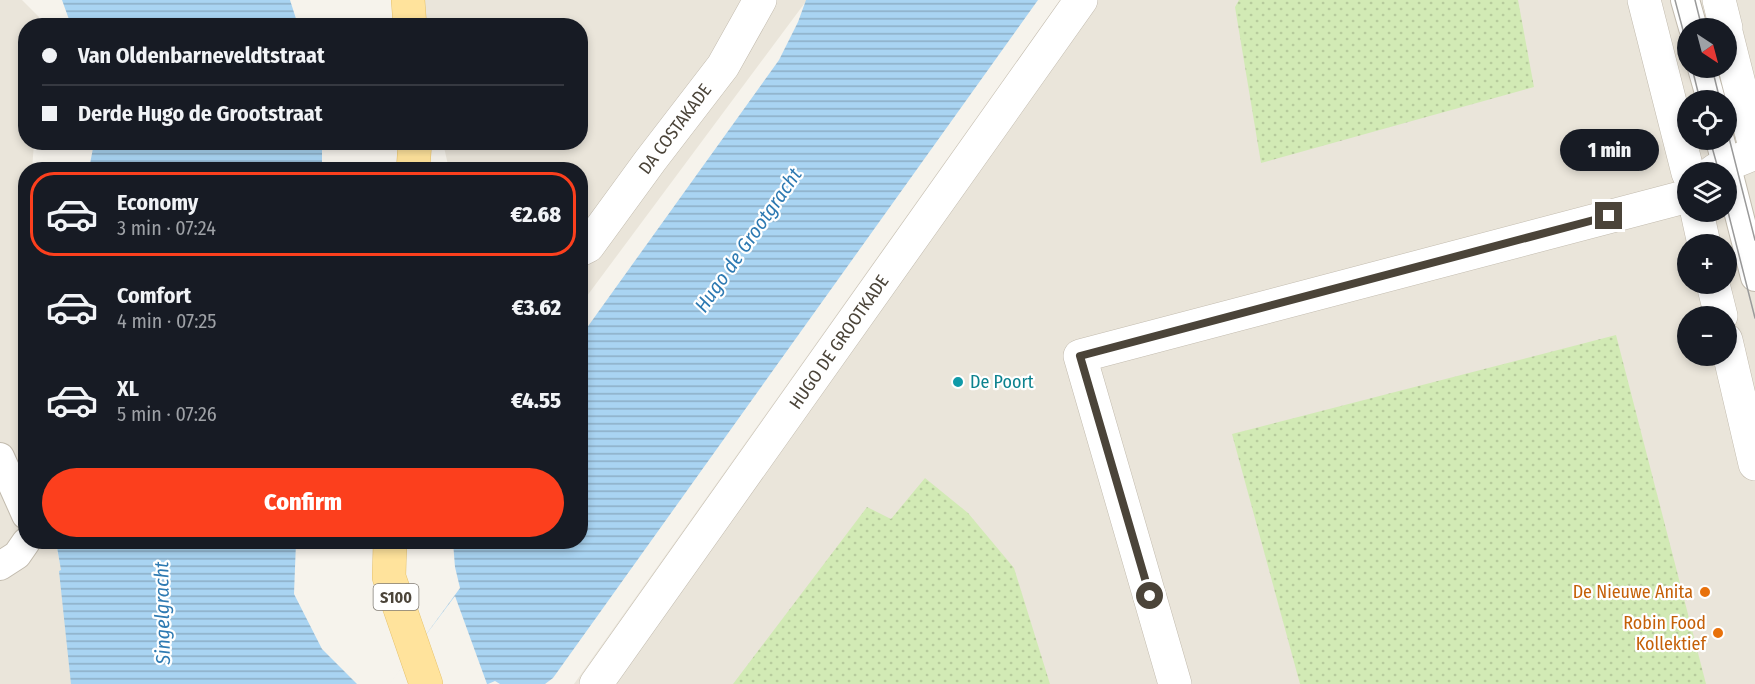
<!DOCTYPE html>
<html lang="en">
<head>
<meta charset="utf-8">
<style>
	body { margin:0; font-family:"Fira Sans Condensed",sans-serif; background:#20242c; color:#f1f3f6; height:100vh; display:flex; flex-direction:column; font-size:22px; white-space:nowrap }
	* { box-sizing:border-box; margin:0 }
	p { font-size:20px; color:#9ea1a6 }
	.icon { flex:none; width:33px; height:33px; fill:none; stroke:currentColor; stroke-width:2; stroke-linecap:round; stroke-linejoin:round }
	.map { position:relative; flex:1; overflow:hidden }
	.drawer { position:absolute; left:18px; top:162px; width:570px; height:387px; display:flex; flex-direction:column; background:#171b24; border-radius:24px; box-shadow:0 3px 9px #0003 }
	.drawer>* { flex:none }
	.hud { position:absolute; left:18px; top:18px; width:570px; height:132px; border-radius:24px; box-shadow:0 3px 9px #0003; display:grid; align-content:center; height:132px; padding:0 24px; background:#171b24 }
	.needle { width:39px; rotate:144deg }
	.controls { position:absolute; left:1677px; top:18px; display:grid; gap:12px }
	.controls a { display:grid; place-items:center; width:60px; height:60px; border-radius:50%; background:#171b24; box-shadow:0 3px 9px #0003; font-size:30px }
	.end { position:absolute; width:27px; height:27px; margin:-14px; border:8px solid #4b4439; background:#fff; box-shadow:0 0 0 3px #fff }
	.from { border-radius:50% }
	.bubble { position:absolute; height:42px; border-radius:21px; background:#171b24; box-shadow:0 3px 9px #0003; font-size:20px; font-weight:800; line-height:42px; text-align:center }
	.hud b { display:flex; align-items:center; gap:21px; height:57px; font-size:22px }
	.hud b+b { border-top:2px solid #363941 }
	.hud i { width:15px; height:15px; background:#f1f3f6 }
	ul { padding:10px 0 0; list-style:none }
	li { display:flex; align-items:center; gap:18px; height:84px; margin:0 12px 9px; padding:0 12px; border:3px solid transparent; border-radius:24px }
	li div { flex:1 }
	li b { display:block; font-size:22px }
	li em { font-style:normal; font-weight:800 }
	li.selected { border-color:#fc3f1d }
	li>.icon { width:54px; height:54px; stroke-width:1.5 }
	.action { display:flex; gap:12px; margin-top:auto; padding:12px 24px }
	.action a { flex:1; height:69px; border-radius:36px; background:#fc3f1d; color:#fff; font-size:24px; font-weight:800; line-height:69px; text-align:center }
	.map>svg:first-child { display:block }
	.residential { fill:#eae5da; fill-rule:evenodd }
	.grass { fill:url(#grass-dots) }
	.water { fill:url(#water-rules) }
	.pier { fill:#f6f3ec }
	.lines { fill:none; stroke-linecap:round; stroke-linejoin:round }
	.service-casing { stroke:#c2bbae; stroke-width:30 }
	.pedestrian-casing { stroke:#c2bbae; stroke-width:34 }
	.minor-casing { stroke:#c2bbae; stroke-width:34 }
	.tertiary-casing { stroke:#c2bbae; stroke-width:34 }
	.primary-casing { stroke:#e6c16a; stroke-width:34 }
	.service { stroke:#fff; stroke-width:28 }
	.pedestrian { stroke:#fff; stroke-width:33 }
	.minor { stroke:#fff; stroke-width:33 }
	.tertiary { stroke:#fff; stroke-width:33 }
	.primary { stroke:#ffe39c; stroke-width:33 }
	.tram { stroke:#9a9a9a; stroke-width:1.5 }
	.route { stroke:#4b4439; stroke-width:8 }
	.culture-dot { fill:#0f9aa8; stroke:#fff; stroke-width:2 }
	.food-dot { fill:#e8710a; stroke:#fff; stroke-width:2 }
	.labels { text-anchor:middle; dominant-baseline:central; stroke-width:4.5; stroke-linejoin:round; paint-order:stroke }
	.shield { fill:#fff; stroke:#817c74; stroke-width:1.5 }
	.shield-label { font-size:16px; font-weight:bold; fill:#4b4439 }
	.street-label { font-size:18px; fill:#4b4439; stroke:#fff }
	.culture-label { font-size:18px; fill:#0d838f; stroke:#fff; text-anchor:start }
	.food-label { font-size:18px; fill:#c56008; stroke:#fff; text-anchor:end }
	.water-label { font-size:20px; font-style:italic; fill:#2e7ab2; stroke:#fff }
</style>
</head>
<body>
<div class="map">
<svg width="1755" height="684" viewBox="0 0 1755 684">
	<defs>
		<pattern id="grass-dots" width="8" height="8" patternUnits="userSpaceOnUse" patternTransform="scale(1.5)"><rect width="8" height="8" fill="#d2eab5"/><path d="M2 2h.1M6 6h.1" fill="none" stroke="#b6ca9c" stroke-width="1.8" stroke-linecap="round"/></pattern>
		<pattern id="water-rules" width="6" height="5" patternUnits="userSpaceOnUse" patternTransform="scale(1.5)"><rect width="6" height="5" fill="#a9d4f2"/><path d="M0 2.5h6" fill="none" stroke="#8caec5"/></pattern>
	</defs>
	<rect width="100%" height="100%" fill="#f6f3ec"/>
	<path class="residential" d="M0,0H22L39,17V25L26,26V142L34,143L32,169L26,170V327L22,401L26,415V542H55L89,684H0Z
		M410,0H807L581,304L580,170L449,169L443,143L580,142V26L416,25Z
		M1060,0H1755V684H574ZM1688,28H1726V68H1688ZM1688,100H1726V140H1688ZM1688,172H1726V212H1688ZM1688,244H1726V284H1688ZM1688,316H1726V356H1688Z"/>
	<path class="grass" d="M1239,0H1518L1534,87L1261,163L1235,7Z
		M1616,335L1706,684H1300L1232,434Z
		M925,478L968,513L1014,568L1050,684H733L867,507L891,519Z"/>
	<path class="water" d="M62,0H290L298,25H71Z
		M806,0H1038L553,678L545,684H500L495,681L488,684H390L460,588L455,567L453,542H580L581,336L779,60L798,22Z
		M94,143H322V169H89Z
		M56,542H296L294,594L322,649L357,684H71L59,571L61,570Z"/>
	<path class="pier" d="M455,596L487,684H389Z"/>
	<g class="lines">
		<g class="service-casing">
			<path id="service" d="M1685,0L1693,28
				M1702,68L1711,100
				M1720,140L1755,277
				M0,457L26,515
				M0,566L17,555L26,542"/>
		</g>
		<g class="pedestrian-casing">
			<path id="pedestrian" d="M1713,172C1719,166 1745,158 1755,153"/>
		</g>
		<g class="minor-casing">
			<path id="minor" d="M580,250L588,246L650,161L723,66L760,0
				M596,684L1081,0
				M1175,684L1080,356L1688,196"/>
		</g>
		<g class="tertiary-casing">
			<path id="tertiary" d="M1644,0L1688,173
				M1719,0L1726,28
				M1726,32L1755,147
				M1697,212L1704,244
				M1713,284L1721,316
				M1726,340L1755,464"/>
		</g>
		<g class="primary-casing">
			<path id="primary" d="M408,0L410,26
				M413,170L415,142
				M390,542L389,577L426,684"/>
		</g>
		<use href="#service" class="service"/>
		<use href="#pedestrian" class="pedestrian"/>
		<use href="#minor" class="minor"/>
		<use href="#tertiary" class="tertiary"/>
		<use href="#primary" class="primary"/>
		<path class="tram" d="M1675,0L1688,49
			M1695,0L1702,28
			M1692,68L1700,100
			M1712,68L1720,100
			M1726,126L1755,240
			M1710,140L1719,172
			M1726,204L1755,318"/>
	</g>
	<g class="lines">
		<path class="route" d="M1150,596L1080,356L1609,216"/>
	</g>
	<circle class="culture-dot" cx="958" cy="382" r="6"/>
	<g class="food-dot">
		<circle cx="1705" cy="592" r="6"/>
		<circle cx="1718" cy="633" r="6"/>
	</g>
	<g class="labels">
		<rect class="shield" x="373.5" y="584" width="45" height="26" rx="4.5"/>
		<g class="shield-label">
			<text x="396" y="597">S100</text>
		</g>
		<g class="street-label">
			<text transform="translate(675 129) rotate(-53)">DA COSTAKADE</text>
			<text transform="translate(839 342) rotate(-55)">HUGO DE GROOTKADE</text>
		</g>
		<g class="culture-label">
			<text x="970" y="382">De Poort</text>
		</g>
		<g class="food-label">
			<text x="1693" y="592">De Nieuwe Anita</text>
			<text x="1706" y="623">Robin Food<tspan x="1706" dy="21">Kollektief</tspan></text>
		</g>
		<g class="water-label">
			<text transform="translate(748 240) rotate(-55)">Hugo de Grootgracht</text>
			<text transform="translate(162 613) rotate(-91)">Singelgracht</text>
		</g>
	</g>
</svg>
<div class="controls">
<a><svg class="needle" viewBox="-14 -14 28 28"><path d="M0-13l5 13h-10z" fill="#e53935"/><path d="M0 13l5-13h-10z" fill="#9ea1a6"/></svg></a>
<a><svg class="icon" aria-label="locate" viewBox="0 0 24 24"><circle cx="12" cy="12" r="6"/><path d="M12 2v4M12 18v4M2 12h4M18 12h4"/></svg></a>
<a><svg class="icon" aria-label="layers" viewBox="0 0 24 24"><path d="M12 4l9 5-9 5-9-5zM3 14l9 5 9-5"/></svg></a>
<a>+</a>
<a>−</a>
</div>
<i class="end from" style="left:1150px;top:596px"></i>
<i class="end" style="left:1609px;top:216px"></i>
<div class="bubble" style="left:1560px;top:129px;width:99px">1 min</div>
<div class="hud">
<b><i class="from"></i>Van Oldenbarneveldtstraat</b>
<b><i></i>Derde Hugo de Grootstraat</b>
</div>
<section class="drawer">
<ul>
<li class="selected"><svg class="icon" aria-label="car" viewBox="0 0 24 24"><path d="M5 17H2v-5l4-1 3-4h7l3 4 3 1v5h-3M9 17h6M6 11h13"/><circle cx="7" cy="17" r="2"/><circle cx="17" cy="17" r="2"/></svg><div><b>Economy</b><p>3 min · 07:24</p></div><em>€2.68</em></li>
<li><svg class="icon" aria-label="car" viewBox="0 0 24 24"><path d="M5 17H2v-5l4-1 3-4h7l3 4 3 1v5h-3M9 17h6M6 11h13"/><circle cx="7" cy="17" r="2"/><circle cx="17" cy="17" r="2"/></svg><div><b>Comfort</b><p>4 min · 07:25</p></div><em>€3.62</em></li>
<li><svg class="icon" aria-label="car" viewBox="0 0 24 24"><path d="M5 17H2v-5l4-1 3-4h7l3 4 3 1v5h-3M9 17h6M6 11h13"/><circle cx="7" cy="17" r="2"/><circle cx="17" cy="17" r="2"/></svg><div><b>XL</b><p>5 min · 07:26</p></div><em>€4.55</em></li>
</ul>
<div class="action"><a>Confirm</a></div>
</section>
</div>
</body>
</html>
